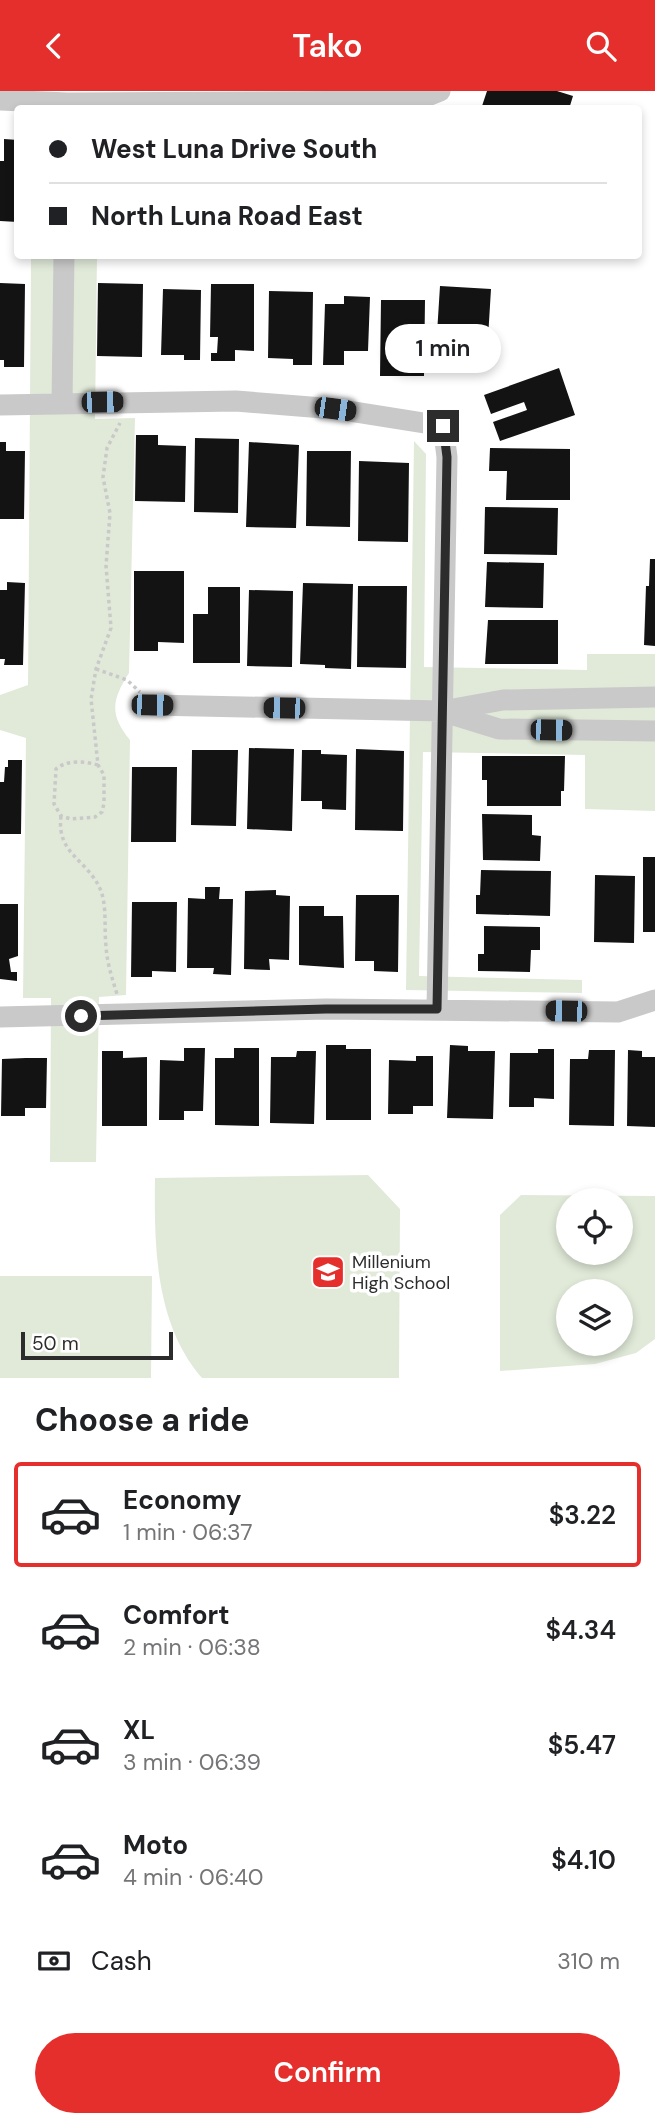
<!DOCTYPE html>
<html lang="en">
<head>
<meta charset="utf-8">
<style>
	body { margin:0; font-family:"DM Sans",sans-serif; background:#f2f2f2; color:#202124; height:100vh; display:flex; flex-direction:column; font-size:26px; white-space:nowrap }
	* { box-sizing:border-box; margin:0 }
	p { font-size:23px; color:#757577 }
	.icon { flex:none; width:38px; height:38px; fill:none; stroke:currentColor; stroke-width:2; stroke-linecap:round; stroke-linejoin:round }
	.map { position:relative; height:1287px; overflow:hidden }
	.details { display:flex; flex-direction:column; background:#fff; flex:1 }
	.details>* { flex:none }
	.banner { position:absolute; left:14px; top:14px; width:628px; height:154px; border-radius:7px; box-shadow:0 4px 10px #0003; display:grid; align-content:center; height:154px; padding:0 35px; background:#fff }
	.buttons { position:absolute; left:556px; top:1097px; display:grid; gap:14px }
	.buttons a { display:grid; place-items:center; width:77px; height:77px; border-radius:50%; background:#fff; box-shadow:0 4px 10px #0003; font-size:35px }
	.scale { position:absolute; left:21px; bottom:18px; width:152px; box-sizing:border-box; padding-left:7px; border:4px solid #2c2c2c; border-top:0; font-size:19px; line-height:24px; white-space:nowrap; color:#2c2c2c; -webkit-text-stroke:5px #fff; paint-order:stroke }
	.end { position:absolute; width:32px; height:32px; margin:-16px; border:9px solid #2c2c2c; background:#fff; box-shadow:0 0 0 4px #fff }
	.from { border-radius:50% }
	.bubble { position:absolute; height:49px; border-radius:24px; background:#fff; box-shadow:0 4px 10px #0003; font-size:23px; font-weight:600; line-height:49px; text-align:center }
	.car { position:absolute; width:21px; height:42px; margin:-21px -10px; border-radius:9px; box-shadow:0 0 5px 2px #0007; background:linear-gradient(#222 24%,#8ab4d8 0 40%,#222 0 76%,#8ab4d8 0 86%,#222 0) }
	.banner b { display:flex; align-items:center; gap:24px; height:66px; font-size:26px }
	.banner b+b { border-top:2px solid #e0e0e0 }
	.banner i { width:18px; height:18px; background:#202124 }
	ul { padding:0; list-style:none }
	li { display:flex; align-items:center; gap:21px; height:105px; margin:0 14px 10px; padding:0 21px; border:4px solid transparent; border-radius:7px }
	li div { flex:1 }
	li b { display:block; font-size:26px }
	li em { font-style:normal; font-weight:600 }
	li.on { border-color:#e52f2c }
	li>.icon { width:63px; height:63px; stroke-width:1.5 }
	h2 { padding:0 35px; font-size:32px; line-height:84px }
	.pay { display:flex; align-items:center; gap:18px; height:77px; padding:0 35px; font-size:26px }
	.pay p { margin-inline-start:auto }
	.primary-button { display:flex; gap:14px; margin-top:auto; padding:14px 35px }
	.primary-button a { flex:1; height:80px; border-radius:42px; background:#e52f2c; color:#fff; font-size:28px; font-weight:600; line-height:80px; text-align:center }
	header { display:flex; justify-content:space-between; align-items:center; height:91px; padding:0 35px; background:#e52f2c; color:#fff; font-size:32px; font-weight:600 }
	.map>svg:first-child { display:block }
	.green { fill:#e1ead9; fill-rule:evenodd }
	.building { fill:#131313 }
	.lines { fill:none; stroke-linecap:round; stroke-linejoin:round }
	.path { stroke:#c9c9c9; stroke-width:3.5; stroke-dasharray:3.5 3.5; stroke-linecap:butt }
	.street { stroke:#c9c9c9; stroke-width:21 }
	.route { stroke:#2c2c2c; stroke-width:9 }
	.labels { text-anchor:middle; dominant-baseline:central; stroke-width:7; stroke-linejoin:round; paint-order:stroke }
	.poi-label { font-size:18px; fill:#2c2c2c; stroke:#fff; text-anchor:start }
</style>
</head>
<body>
<header><svg class="icon" aria-label="back" viewBox="0 0 24 24"><path d="M15 5l-7 7 7 7"/></svg>Tako<svg class="icon" aria-label="search" viewBox="0 0 24 24"><circle cx="10" cy="10" r="6"/><path d="M15 15l6 6"/></svg></header>
<div class="map">
<svg width="655" height="1287" viewBox="0 0 655 1287">
	<rect width="100%" height="100%" fill="#fff"/>
	<path class="green" d="M31,165H97L95,328L135,327L129,582C112,609 109,623 130,649L126,904L99,906L96,1071H50L51,907H23L26,647L0,639V604L28,594Z
		M414,350L426,363L424,576L587,579V563H655V720L585,718V664L423,661L419,885L582,889V902L406,899Z
		M368,1084L400,1118L399,1287H202C155,1233 154,1155 155,1087Z
		M521,1104L655,1105V1248L636,1262L595,1273L500,1280V1124ZM569,1110H621V1162H569ZM569,1200H621V1253H569Z
		M0,1185H152L151,1287H0Z"/>
	<path class="building" d="M487,0H557L573,5L569,18H481Z
		M4,48L18,49V131L0,130V70H4Z
		M0,192L25,193L24,276H4V269H0Z
		M98,192L143,193L142,266L97,265Z
		M211,193H254V260L235,259V270H211V262H217L218,246H210Z
		M440,195L491,198L486,280L435,274Z
		M163,198L201,199L200,269H184V264H161Z
		M269,200L313,201L312,274H293V268L268,267Z
		M344,205L370,206L368,260H344V274H323L325,213H344Z
		M381,209H425L424,285H380Z
		M559,277L575,324L500,350L493,331L527,319L524,311L491,323L484,304Z
		M136,344H158V354L186,355L185,411L135,410Z
		M195,347L239,348L238,422L194,421Z
		M0,351H6V360H25L24,428H0Z
		M249,351L299,354L296,437L246,436Z
		M490,357L570,358V409H506L507,380H489Z
		M307,360H351L350,436L306,435Z
		M359,370L409,372L408,451L358,450Z
		M485,416L558,417L557,464L484,463Z
		M650,468H655V555L644,554L646,495H649Z
		M487,471L544,472L543,517L485,516Z
		M134,480H184V552L158,551V560H134Z
		M7,491L25,492L23,574H4L5,568H0V499H7Z
		M303,492L353,493L351,578L325,577V574L300,573Z
		M358,495H407L406,577L357,576Z
		M208,496H240V572H193V523H208Z
		M249,499L293,500L292,576L247,575Z
		M488,529H558V573H485Z
		M249,657L294,658L292,740L247,738Z
		M356,658L404,660L403,740L355,739Z
		M192,659H238L236,735L191,734Z
		M302,659H321V663L347,664L346,719L322,718V710H301Z
		M482,665H565L564,700H561V715H487V689H482Z
		M8,669H22L21,743H0V691H4L5,676H8Z
		M132,676H177L176,751H131Z
		M482,723L532,724V744L541,745L540,770L483,769Z
		M643,766H655V841H643Z
		M481,779L551,780L550,825L476,823V804H480Z
		M595,784L635,785L634,852L594,851Z
		M205,796H220L219,808H233L231,884L213,883L214,877H187L188,807L205,808Z
		M276,799V804L290,805L289,869L269,868L270,879L244,878L245,800Z
		M356,804H399L398,881L374,880V870H355Z
		M132,811H177L176,881L152,880V886H131Z
		M0,813H18V865L9,868L11,881H17V890L0,888Z
		M299,815H324V825H343L344,877L299,874Z
		M484,835L540,836V859H531L530,881L478,880V863H484Z
		M326,954H346V958H371V1029H326Z
		M450,954L468,955V960H495L493,1028L447,1027Z
		M184,957H205L203,1020H184V1029H159L160,969L184,970Z
		M234,957H259V1035L215,1034V967H234Z
		M538,958H554V1008L534,1007V1016H509L510,962H538Z
		M589,959H615L614,1035L569,1034L570,968H588Z
		M628,959L642,960V966H655V1036L627,1035Z
		M102,960H123V967L147,966V1035H102Z
		M297,960H316L314,1033L270,1032L271,966H296Z
		M416,965H433V1015H413V1023H388L389,969L416,970Z
		M26,967H47L46,1017H25V1025H1L2,968Z"/>
	<g class="lines">
		<path class="path" d="M96,578L127,589L140,601
			M98,674C84,670 66,669 56,678L54,713L61,725L71,728L95,726L102,721L104,712V684L98,674L91,608L96,578L111,537L106,475L110,422L103,386L107,357L120,332
			M61,725C56,764 89,769 101,800C107,817 104,837 106,855C107,872 112,887 117,903"/>
		<path class="street" d="M0,9L67,12L415,10L440,0
			M62,312L64,164
			M0,314L236,310L336,318L443,335L447,366L437,918
			M152,614L442,620L503,609L655,606
			M444,621L499,638L655,640
			M0,926L326,918L618,921L655,909"/>
	</g>
	<g class="lines">
		<path class="route" d="M81,925L326,918H437L447,366L443,335"/>
	</g>
	<defs>
		<g id="school-square" transform="scale(1.75)"><rect x="-9" y="-9" width="18" height="18" rx="4" fill="#e52f2c" stroke="#fff"/><path d="M0-5L7-2L0 1L-7-2ZM-4 1L0 2.5L4 1V4Q0 6-4 4Z" fill="#fff"/></g>
	</defs>
	<g fill-rule="evenodd">
		<use href="#school-square" x="328" y="1181"/>
	</g>
	<g class="labels">
		<g class="poi-label">
			<text x="352" y="1171">Millenium<tspan x="352" dy="21">High School</tspan></text>
		</g>
	</g>
</svg>
<div class="buttons">
<a><svg class="icon" aria-label="locate" viewBox="0 0 24 24"><circle cx="12" cy="12" r="6"/><path d="M12 2v4M12 18v4M2 12h4M18 12h4"/></svg></a>
<a><svg class="icon" aria-label="layers" viewBox="0 0 24 24"><path d="M12 4l9 5-9 5-9-5zM3 14l9 5 9-5"/></svg></a>
</div>
<div class="scale">50 m</div>
<i class="end from" style="left:81px;top:925px"></i>
<i class="end" style="left:443px;top:335px"></i>
<div class="bubble" style="left:385px;top:233px;width:116px">1 min</div>
<i class="car" style="left:102px;top:311px;rotate:89deg"></i>
<i class="car" style="left:335px;top:318px;rotate:98deg"></i>
<i class="car" style="left:152px;top:614px;rotate:91deg"></i>
<i class="car" style="left:284px;top:617px;rotate:271deg"></i>
<i class="car" style="left:551px;top:639px;rotate:91deg"></i>
<i class="car" style="left:566px;top:920px;rotate:271deg"></i>
<div class="banner">
<b><i class="from"></i>West Luna Drive South</b>
<b><i></i>North Luna Road East</b>
</div>
</div>
<section class="details">
<h2>Choose a ride</h2>
<ul>
<li class="on"><svg class="icon" aria-label="car" viewBox="0 0 24 24"><path d="M5 17H2v-5l4-1 3-4h7l3 4 3 1v5h-3M9 17h6M6 11h13"/><circle cx="7" cy="17" r="2"/><circle cx="17" cy="17" r="2"/></svg><div><b>Economy</b><p>1 min · 06:37</p></div><em>$3.22</em></li>
<li><svg class="icon" aria-label="car" viewBox="0 0 24 24"><path d="M5 17H2v-5l4-1 3-4h7l3 4 3 1v5h-3M9 17h6M6 11h13"/><circle cx="7" cy="17" r="2"/><circle cx="17" cy="17" r="2"/></svg><div><b>Comfort</b><p>2 min · 06:38</p></div><em>$4.34</em></li>
<li><svg class="icon" aria-label="car" viewBox="0 0 24 24"><path d="M5 17H2v-5l4-1 3-4h7l3 4 3 1v5h-3M9 17h6M6 11h13"/><circle cx="7" cy="17" r="2"/><circle cx="17" cy="17" r="2"/></svg><div><b>XL</b><p>3 min · 06:39</p></div><em>$5.47</em></li>
<li><svg class="icon" aria-label="car" viewBox="0 0 24 24"><path d="M5 17H2v-5l4-1 3-4h7l3 4 3 1v5h-3M9 17h6M6 11h13"/><circle cx="7" cy="17" r="2"/><circle cx="17" cy="17" r="2"/></svg><div><b>Moto</b><p>4 min · 06:40</p></div><em>$4.10</em></li>
</ul>
<div class="pay"><svg class="icon" aria-label="cash" viewBox="0 0 24 24"><path d="M3 7h18v10H3z"/><circle cx="12" cy="12" r="2"/></svg>Cash<p>310 m</p></div>
<div class="primary-button"><a>Confirm</a></div>
</section>
</body>
</html>
